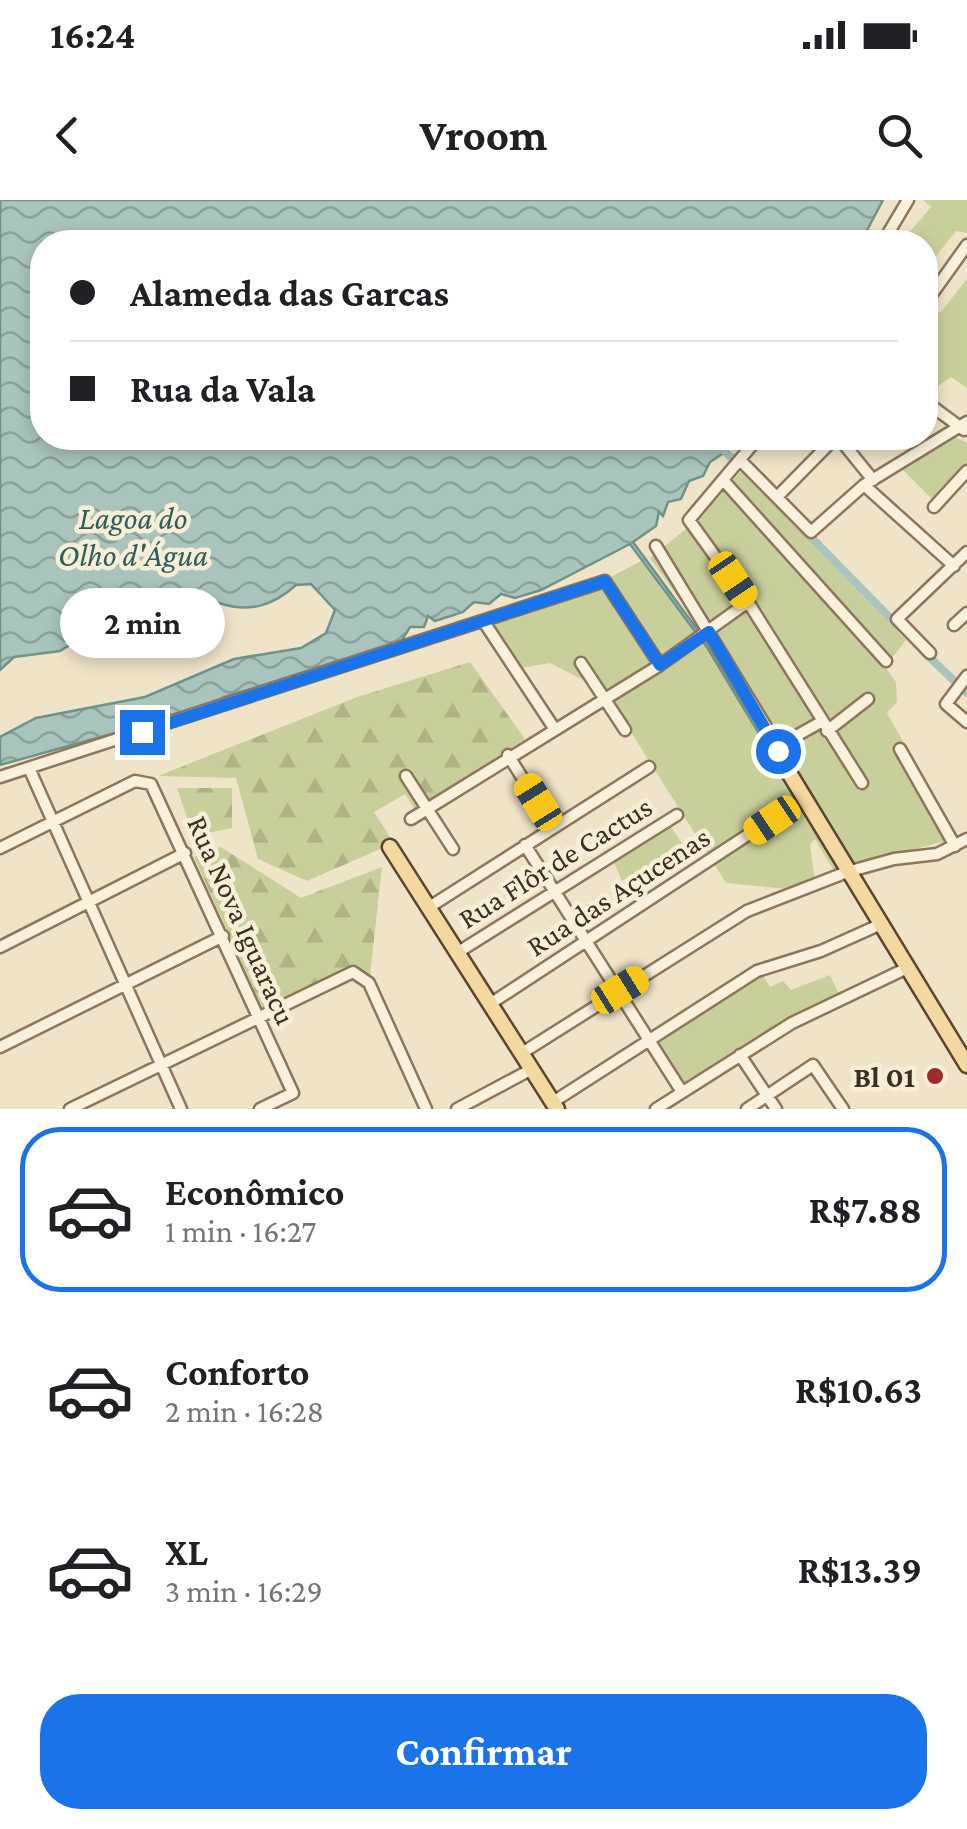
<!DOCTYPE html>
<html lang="pt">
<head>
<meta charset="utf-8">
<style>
	body { margin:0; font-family:"Crimson Pro",serif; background:#f6f6f6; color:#202124; height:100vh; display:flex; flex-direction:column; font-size:38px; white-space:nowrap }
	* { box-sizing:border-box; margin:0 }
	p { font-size:32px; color:#757577 }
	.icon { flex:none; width:55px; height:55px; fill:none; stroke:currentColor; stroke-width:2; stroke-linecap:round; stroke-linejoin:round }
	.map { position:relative; height:909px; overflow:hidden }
	.side { display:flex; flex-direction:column; background:#fff; flex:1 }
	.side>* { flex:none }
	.banner { position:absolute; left:30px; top:30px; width:908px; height:220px; border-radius:40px; box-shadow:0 5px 15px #0003; display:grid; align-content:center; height:220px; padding:0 40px; background:#fff }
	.end { position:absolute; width:45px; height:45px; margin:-22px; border:12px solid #1a73e8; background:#fff; box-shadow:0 0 0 5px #fff }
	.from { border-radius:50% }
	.bubble { position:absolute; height:70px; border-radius:35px; background:#fff; box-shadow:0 5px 15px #0003; font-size:32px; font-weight:700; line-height:70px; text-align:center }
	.car { position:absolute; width:30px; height:60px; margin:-30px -15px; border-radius:12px; box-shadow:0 0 8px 2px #0007; background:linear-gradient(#f5c518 24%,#345 0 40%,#f5c518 0 76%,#345 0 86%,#f5c518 0) }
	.banner b { display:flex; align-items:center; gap:35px; height:95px; font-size:38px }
	.banner b+b { border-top:2px solid #e0e0e0 }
	.banner i { width:25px; height:25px; background:#202124 }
	ul { padding:18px 0 0; list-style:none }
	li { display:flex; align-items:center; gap:30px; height:165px; margin:0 20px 15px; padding:0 20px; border:5px solid transparent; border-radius:40px }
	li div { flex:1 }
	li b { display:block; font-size:38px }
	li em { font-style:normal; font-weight:700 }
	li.current { border-color:#1a73e8 }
	li>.icon { width:90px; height:90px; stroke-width:1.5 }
	.action { display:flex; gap:20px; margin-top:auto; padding:20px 40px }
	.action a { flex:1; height:115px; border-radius:40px; background:#1a73e8; color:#fff; font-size:40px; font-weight:700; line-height:115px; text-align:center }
	.status { display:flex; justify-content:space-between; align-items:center; height:70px; padding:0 50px; background:#fff; direction:ltr }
	.status svg { height:28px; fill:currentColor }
	header { display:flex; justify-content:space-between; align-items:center; height:130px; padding:0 40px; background:#fff; font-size:45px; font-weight:700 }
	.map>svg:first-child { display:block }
	.grass { fill:#c9cf9b }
	.forest { fill:url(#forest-firs) }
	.water { fill:url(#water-waves); stroke:#6f938a; stroke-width:2.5 }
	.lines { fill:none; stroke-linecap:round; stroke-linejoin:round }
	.canal { stroke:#a9c4bc; stroke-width:8 }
	.minor-casing { stroke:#8d765c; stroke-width:15 }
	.major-casing { stroke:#5b4430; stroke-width:19 }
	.minor { stroke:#faf1dc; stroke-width:10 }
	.major { stroke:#f3d9a0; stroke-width:14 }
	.route { stroke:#1a73e8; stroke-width:12 }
	.poi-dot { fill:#9e2a2b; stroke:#f7eed8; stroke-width:4 }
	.labels { text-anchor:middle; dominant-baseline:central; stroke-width:9; stroke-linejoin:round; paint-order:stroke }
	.street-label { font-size:30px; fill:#3d2e20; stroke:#f7eed8 }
	.poi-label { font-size:30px; font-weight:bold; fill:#3d2e20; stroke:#f7eed8; text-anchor:end }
	.water-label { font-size:32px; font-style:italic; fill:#2f5d5a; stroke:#f7eed8 }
</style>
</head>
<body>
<div class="status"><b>16:24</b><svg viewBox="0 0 49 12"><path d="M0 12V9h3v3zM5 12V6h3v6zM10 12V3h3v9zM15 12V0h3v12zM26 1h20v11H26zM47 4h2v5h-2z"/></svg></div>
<header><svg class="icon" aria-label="back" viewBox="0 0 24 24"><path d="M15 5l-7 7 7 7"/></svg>Vroom<svg class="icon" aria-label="search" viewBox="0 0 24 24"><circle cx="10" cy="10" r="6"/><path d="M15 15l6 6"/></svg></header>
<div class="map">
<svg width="967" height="909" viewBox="0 0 967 909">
	<defs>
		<pattern id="forest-firs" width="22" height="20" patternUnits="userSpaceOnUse" patternTransform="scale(2.5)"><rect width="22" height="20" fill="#c9cf9b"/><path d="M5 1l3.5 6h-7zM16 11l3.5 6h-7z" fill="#aeb285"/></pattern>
		<pattern id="water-waves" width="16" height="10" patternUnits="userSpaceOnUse" patternTransform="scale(2.5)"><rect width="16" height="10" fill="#a9c4bc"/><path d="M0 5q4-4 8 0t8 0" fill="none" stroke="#8ba098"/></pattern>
	</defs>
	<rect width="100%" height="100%" fill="#f0e4c8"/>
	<path class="grass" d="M923,0H967V33L956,31L925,70V42H901L931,7Z
		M967,79V188L951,177L938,186L925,184V98L940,113Z
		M953,236L967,243V270L937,304L898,265Z
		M741,271L906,440L885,467L896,482L897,502L887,513L958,638L851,665L703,431L650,358L703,315Z
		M641,361L707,450L840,670L835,673L815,639L810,645L815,681L788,689L726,683L605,491L550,463L521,468L493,425L566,401Z
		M668,622L684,647L622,681L612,658Z
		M761,772L770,787L783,781L791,790L830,775L840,796L756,837L682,884L656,842Z"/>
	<path class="forest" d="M470,462L525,539L415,610L405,594L374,612L394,643L307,681L258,659L236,578L158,576L357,497Z
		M177,588H232V628L193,636Z
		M221,647L301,698L382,667L370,776L353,766L262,808L194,657Z"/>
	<path class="water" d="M0,0H883L864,36L855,42H42V238H728L722,254L710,262L703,276L689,281L681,299L668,302L663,316L659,312L656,326L633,342L710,447L839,667L708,449L630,344L541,390L515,398L501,394L489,404L474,402L463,412L435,421L428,416L424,427H410L399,445L224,497L208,507L0,565V537L36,518L145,497L234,459L301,448L326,433L335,410L311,384L296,385C273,406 249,413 219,403L155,443L104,433L84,436L60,451L14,457L0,470Z"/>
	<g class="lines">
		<path class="canal" d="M724,251L738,263
			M804,330L899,427
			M923,451L967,493"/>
		<g class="minor-casing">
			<path id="minor" d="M883,42L908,0
				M927,101L967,45
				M925,201L964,230
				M758,238L689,320L748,402L862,583
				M839,238L873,280
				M741,261L811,332L864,285L967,222
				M724,281L886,461
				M864,285L954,366
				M777,297L835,238
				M934,307L967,271
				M656,346L779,548
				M484,422L554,528
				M954,425L967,413
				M930,453L897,419L967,352
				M581,463L625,530
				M967,476L946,504L967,522
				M827,531L868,499
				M780,545L821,522
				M900,549L955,646
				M508,555L552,625
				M29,568L181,909
				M406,576L453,649
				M0,577L605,381L660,465
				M411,619L660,465L748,402
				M525,645L682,892
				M0,648L135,581L151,584L293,893L260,909
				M431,706L649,567
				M0,747L185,653
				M460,751L677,615
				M490,804L772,619
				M0,847L223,736
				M522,853L747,711L847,672L894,659L937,654L967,639
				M740,855L776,909
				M553,902L757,771L821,751L879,725
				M70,909L353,772L369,783L426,909
				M457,909L532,869
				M656,909L792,823L905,769
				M747,909L813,865L843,909"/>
		</g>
		<g class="major-casing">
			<path id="major" d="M780,545V558L967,865
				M390,647L557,909"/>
		</g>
		<use href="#minor" class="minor"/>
		<use href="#major" class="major"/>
	</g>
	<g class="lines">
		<path class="route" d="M142,532L605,381L660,465L709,432L778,551"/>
	</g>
	<circle class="poi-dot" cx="935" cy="876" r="10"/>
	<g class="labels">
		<g class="street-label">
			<text transform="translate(555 662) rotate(-32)">Rua Flôr de Cactus</text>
			<text transform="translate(618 691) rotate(-33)">Rua das Açucenas</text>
			<text transform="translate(242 720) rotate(66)">Rua Nova Iguaracu</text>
		</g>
		<g class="poi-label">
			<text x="915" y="876">Bl 01</text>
		</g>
		<g class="water-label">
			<text x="133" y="318">Lagoa do<tspan x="133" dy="37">Olho d'Água</tspan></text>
		</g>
	</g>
</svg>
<i class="end from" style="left:778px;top:551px"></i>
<i class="end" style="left:142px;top:532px"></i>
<div class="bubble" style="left:60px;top:388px;width:165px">2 min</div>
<i class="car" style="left:733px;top:380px;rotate:146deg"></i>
<i class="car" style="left:538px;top:602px;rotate:328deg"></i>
<i class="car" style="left:772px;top:620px;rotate:236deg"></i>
<i class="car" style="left:620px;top:790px;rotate:58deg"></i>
<div class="banner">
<b><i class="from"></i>Alameda das Garcas</b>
<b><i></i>Rua da Vala</b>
</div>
</div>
<section class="side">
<ul>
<li class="current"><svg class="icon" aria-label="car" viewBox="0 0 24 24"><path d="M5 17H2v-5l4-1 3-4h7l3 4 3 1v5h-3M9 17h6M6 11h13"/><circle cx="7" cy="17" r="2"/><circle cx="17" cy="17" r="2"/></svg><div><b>Econômico</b><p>1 min · 16:27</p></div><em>R$7.88</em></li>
<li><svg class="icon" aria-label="car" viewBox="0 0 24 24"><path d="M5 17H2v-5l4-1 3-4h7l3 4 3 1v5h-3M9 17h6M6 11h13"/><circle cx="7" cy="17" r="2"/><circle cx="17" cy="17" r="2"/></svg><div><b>Conforto</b><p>2 min · 16:28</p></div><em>R$10.63</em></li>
<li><svg class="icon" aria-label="car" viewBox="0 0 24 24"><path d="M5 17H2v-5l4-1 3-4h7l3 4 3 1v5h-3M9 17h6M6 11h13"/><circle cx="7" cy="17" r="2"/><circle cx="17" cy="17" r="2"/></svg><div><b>XL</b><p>3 min · 16:29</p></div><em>R$13.39</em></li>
</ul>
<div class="action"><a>Confirmar</a></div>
</section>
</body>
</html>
